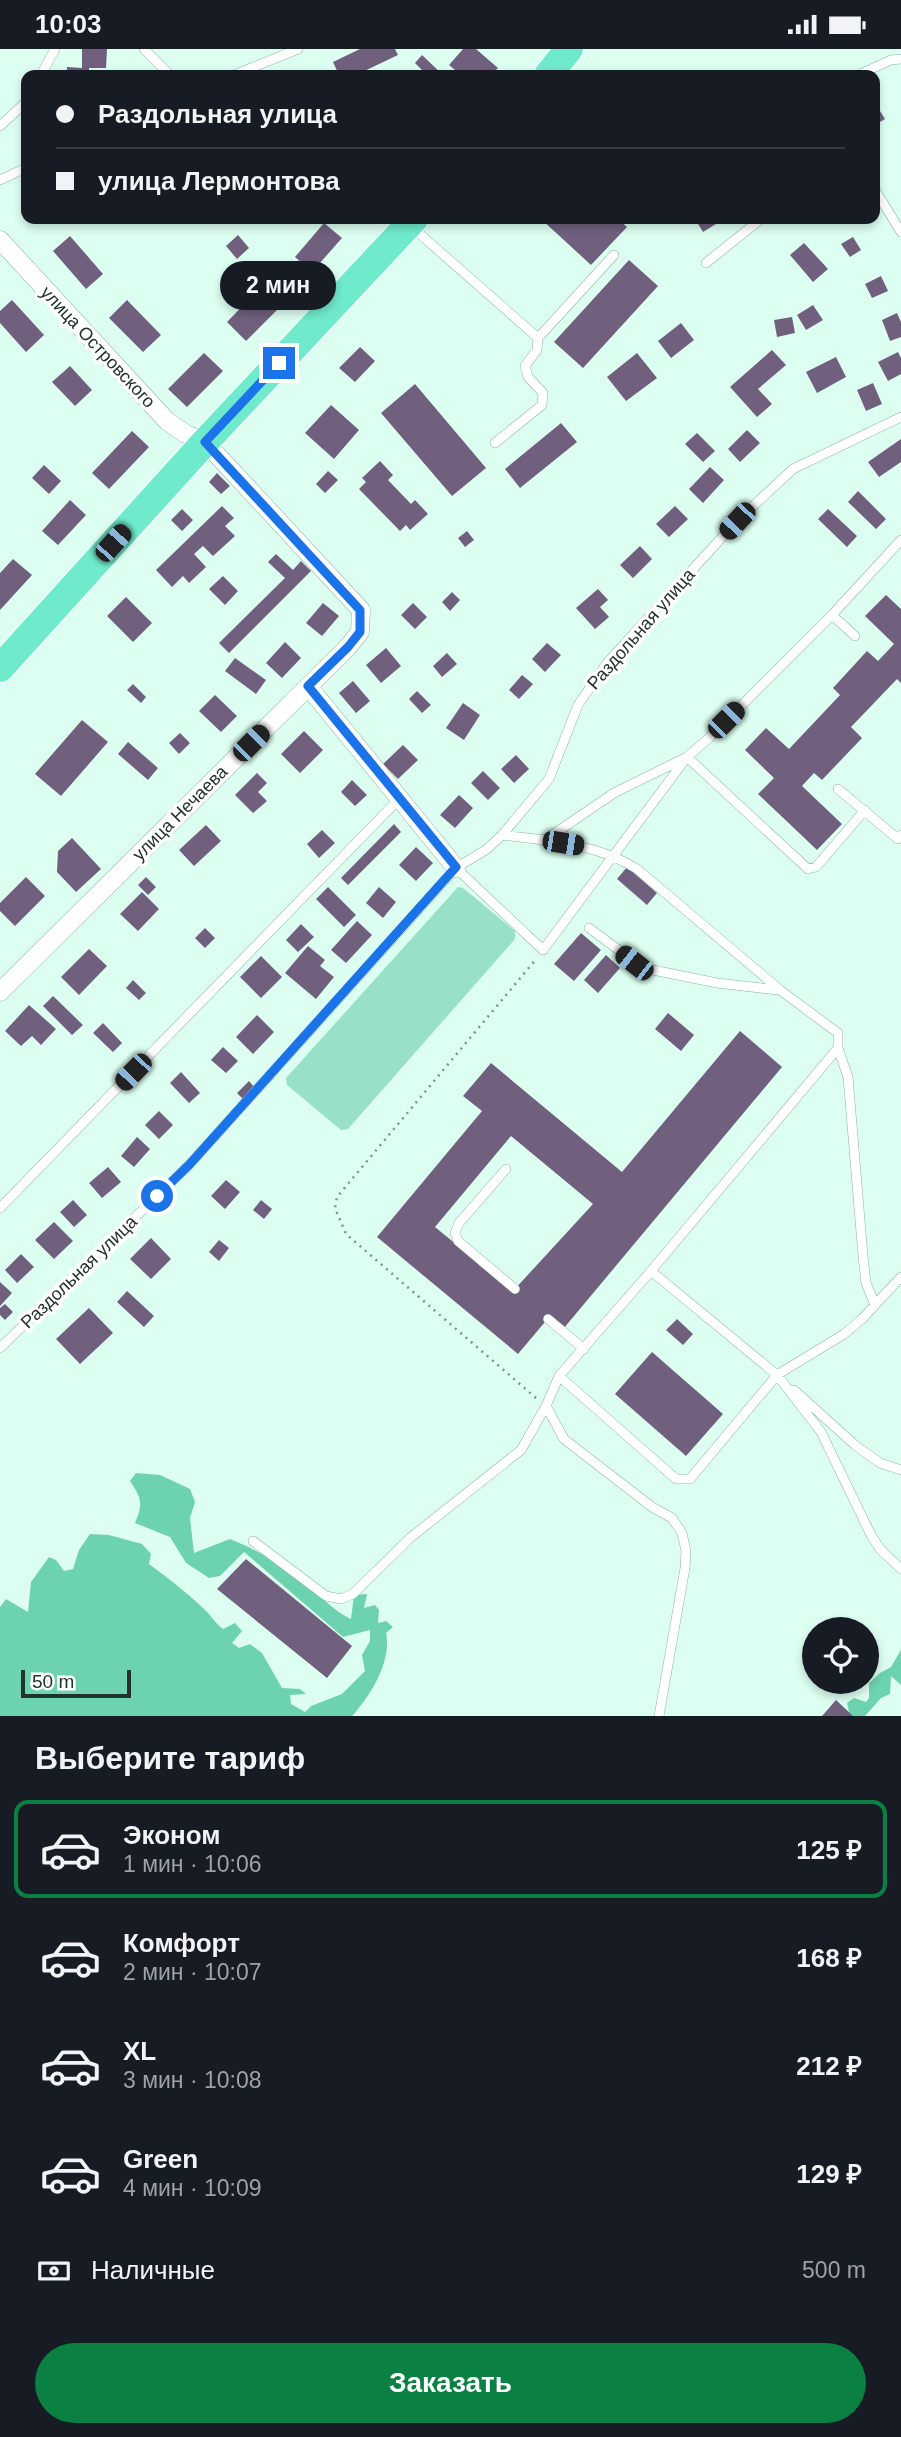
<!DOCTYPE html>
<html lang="ru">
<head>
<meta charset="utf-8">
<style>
	body { margin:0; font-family:Arial,sans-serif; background:#20242c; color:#f1f3f6; height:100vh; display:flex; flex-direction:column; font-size:26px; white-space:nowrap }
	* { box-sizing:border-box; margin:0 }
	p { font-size:23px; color:#9ea1a6 }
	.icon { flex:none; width:38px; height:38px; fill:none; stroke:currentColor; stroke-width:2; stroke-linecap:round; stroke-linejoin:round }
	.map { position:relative; height:1667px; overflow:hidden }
	.drawer { display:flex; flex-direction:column; background:#171b24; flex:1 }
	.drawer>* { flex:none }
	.hud { position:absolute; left:21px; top:21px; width:859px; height:154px; border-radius:14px; box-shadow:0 4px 10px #0003; display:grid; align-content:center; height:154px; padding:0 35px; background:#171b24 }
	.tools { position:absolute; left:802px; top:1568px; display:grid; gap:14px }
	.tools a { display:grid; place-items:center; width:77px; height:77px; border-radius:50%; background:#171b24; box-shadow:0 4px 10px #0003; font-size:35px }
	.scale { position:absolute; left:21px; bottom:18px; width:110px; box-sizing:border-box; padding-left:7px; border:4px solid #21312b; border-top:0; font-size:19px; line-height:24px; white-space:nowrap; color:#21312b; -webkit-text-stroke:5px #fff; paint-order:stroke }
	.end { position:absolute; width:32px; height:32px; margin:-16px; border:9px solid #1a73e8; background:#fff; box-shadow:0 0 0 4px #fff }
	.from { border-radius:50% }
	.bubble { position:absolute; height:49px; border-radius:24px; background:#171b24; box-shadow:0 4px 10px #0003; font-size:23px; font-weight:700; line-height:49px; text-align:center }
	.car { position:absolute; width:21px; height:42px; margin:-21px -10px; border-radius:9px; box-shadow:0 0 5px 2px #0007; background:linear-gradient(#222 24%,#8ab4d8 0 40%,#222 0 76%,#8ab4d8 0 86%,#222 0) }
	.hud b { display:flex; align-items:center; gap:24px; height:66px; font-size:26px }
	.hud b+b { border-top:2px solid #363941 }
	.hud i { width:18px; height:18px; background:#f1f3f6 }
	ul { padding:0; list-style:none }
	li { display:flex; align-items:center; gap:21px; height:98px; margin:0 14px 10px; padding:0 21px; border:4px solid transparent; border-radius:14px }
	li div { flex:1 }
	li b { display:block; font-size:26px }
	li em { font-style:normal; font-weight:700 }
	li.current { border-color:#0b8043 }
	li>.icon { width:63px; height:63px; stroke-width:1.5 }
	h2 { padding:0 35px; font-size:32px; line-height:84px }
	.pay { display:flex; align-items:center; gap:18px; height:77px; padding:0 35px; font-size:26px }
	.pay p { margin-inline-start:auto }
	.action { display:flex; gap:14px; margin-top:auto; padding:14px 35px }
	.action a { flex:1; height:80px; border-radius:42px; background:#0b8043; color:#fff; font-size:28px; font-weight:700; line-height:80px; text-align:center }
	.status { display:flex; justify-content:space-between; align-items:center; height:49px; padding:0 35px; background:#171b24; direction:ltr }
	.status svg { height:19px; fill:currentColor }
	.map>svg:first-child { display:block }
	.green { fill:#98e1c6 }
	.forest { fill:#6dd2b0 }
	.building { fill:#70607d; fill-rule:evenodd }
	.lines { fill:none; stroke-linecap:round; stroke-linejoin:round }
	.service-casing { stroke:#8bb3a3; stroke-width:10 }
	.minor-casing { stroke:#8bb3a3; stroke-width:19 }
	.primary-casing { stroke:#fff; stroke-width:30 }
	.path { stroke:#7b948a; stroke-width:2.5; stroke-dasharray:2 5; stroke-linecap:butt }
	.service { stroke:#fff; stroke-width:9 }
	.minor { stroke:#fff; stroke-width:18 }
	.primary { stroke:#70eacd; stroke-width:28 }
	.route { stroke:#1a73e8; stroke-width:9 }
	.labels { text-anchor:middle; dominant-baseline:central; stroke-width:7; stroke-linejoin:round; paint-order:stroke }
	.street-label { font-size:18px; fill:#21312b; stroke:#fff }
</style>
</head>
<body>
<div class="status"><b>10:03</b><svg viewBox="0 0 49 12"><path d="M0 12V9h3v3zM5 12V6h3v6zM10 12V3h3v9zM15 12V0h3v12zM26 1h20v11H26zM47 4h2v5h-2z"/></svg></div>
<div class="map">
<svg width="901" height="1667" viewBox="0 0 901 1667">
	<rect width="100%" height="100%" fill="#ddfff1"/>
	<path class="green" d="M458,838L463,839L515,882V890L348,1080L341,1081L287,1036L286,1029Z"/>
	<path class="forest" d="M136,1424L160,1426L190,1440L195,1453L190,1469L194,1504L230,1490C255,1500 282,1515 303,1532C320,1545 331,1561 351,1570L354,1546L367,1545L364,1559L375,1556L379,1561L378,1574L386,1572L393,1578L386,1584C392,1613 370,1647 352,1667H0V1558L6,1550L28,1563L31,1533L49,1508L56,1511L64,1522L73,1520L79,1501L90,1485L109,1486L142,1495L151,1505L149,1515C168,1529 186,1543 203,1559C211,1566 214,1573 223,1580L235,1574L242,1582L232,1594L239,1599L250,1595L262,1604L282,1639L300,1640L306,1645L290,1646L291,1655L305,1663L311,1657L342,1645L365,1622L362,1606L370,1592V1581L343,1588L244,1503L220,1527L209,1529L186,1514L170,1488L135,1474C143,1454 142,1450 130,1432Z
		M901,1601V1636L891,1627L890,1645L881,1649L865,1667H845L849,1663L847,1654L854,1649L866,1653L869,1649V1634L880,1624L891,1618Z"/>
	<path class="building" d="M82,0H107L106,19H89V26H67V18L82,19Z
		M360,0H395L398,6L356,26H339L333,13Z
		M463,0H476L498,19L491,26H461L449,16Z
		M422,6L443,26H427L415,14Z
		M875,54L885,70L875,76Z
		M541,170H618L627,178L591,216Z
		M695,170H724L703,183Z
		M324,174L342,189L312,223L295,208Z
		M238,186L249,199L237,210L226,197Z
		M70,187L103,225L86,240L53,202Z
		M853,188L861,201L850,208L841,195Z
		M804,194L828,220L813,233L790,206Z
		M629,211L658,237L583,319L554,293Z
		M881,227L888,242L872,249L865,235Z
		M267,232L286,252L246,292L227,273Z
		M12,251L44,286L26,303L0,274V262Z
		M127,251L161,286L143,303L109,269Z
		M813,256L823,271L806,281L797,266Z
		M897,264L901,273V288L890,292L882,271Z
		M792,268L795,284L777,288L774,271Z
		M681,274L694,291L671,309L658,292Z
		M360,298L375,312L355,333L339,319Z
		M772,301L786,316L758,340L772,355L757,368L730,338Z
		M898,303L901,309V325L888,332L878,313Z
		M204,304L223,322L187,358L168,340Z
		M637,304L657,329L626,352L607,328Z
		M836,308L846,328L817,344L806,323Z
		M70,317L92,341L75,357L52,333Z
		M873,334L882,355L866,362L857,341Z
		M415,335L486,419L452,447L381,364Z
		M331,356L359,381L334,410L305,384Z
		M561,374L577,393L520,439L505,420Z
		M747,381L760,394L740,413L728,400Z
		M132,382L149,398L109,440L92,424Z
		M697,384L715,402L703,413L685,395Z
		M901,390V413L879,428L868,413Z
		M380,412L393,426L388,431L411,455L415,451L428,465L410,481L406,476L400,482L359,440L366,433L362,429Z
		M44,416L61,432L49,445L32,429Z
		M710,418L724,431L703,454L689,440Z
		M328,422L338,431L325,444L316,435Z
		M217,424L230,437L221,445L209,433Z
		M858,442L886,470L876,480L848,453Z
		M70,451L86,466L58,496L42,482Z
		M222,457L234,469L225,477L235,487L213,507L203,497L194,505L206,518L189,534L183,527L172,538L156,521Z
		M675,457L688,470L669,488L656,475Z
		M182,460L193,471L182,482L171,471Z
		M828,460L857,487L847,498L818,470Z
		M467,482L474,491L465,498L458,489Z
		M640,497L652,510L633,529L620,516Z
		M276,505L293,521L301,512L311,522L229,604L219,594L285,529L268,513Z
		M13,510L32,526L0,561V524Z
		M223,527L238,542L225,556L209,540Z
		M598,540L608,551L600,558L609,568L595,580L576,559Z
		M452,543L460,551L450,562L442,553Z
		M886,546L901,560V634L897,630L851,678L862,689L822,731L814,724L802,737L842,775L817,801L758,745L774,729L745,701L766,679L789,700L840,646L833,639L867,602L878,612L894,595L865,567Z
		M126,548L152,574L133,593L107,567Z
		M323,554L339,567L322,587L306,574Z
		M413,554L427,568L415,580L401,566Z
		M285,593L301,609L282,629L266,614Z
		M547,594L561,606L545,623L532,610Z
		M386,599L401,617L381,634L366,616Z
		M447,604L457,615L442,628L433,617Z
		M235,609L266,631L256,645L225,622Z
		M522,626L533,635L519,650L509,641Z
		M353,632L370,652L356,664L339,644Z
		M133,635L146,648L141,654L127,641Z
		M417,642L431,656L422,664L409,650Z
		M215,646L237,667L221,683L199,662Z
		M463,654L480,666L464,691L446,679Z
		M82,671L108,693L61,747L35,725Z
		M304,682L323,701L300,724L281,705Z
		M180,684L190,694L179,705L169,694Z
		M128,693L158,719L148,731L118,705Z
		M403,696L418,711L398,730L383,715Z
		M516,706L529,720L514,734L501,720Z
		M483,722L500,739L488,751L471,734Z
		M257,724L267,734L258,743L267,752L253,764L235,746Z
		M352,731L367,746L355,757L341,743Z
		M459,746L473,759L455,779L440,766Z
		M394,775L401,783L348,836L341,829Z
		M206,776L221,792L194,817L179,801Z
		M322,781L335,794L319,809L307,795Z
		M72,789L101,820L76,843L57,823L58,802Z
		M416,798L433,814L416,832L399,816Z
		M627,818L657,844L647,856L617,830Z
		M26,828L45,847L15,877L0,862V854Z
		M146,828L156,838L148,846L138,836Z
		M328,838L356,866L344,878L316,850Z
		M379,838L396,853L383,869L366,854Z
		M142,843L159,860L138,882L120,865Z
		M357,872L372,886L346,914L331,901Z
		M301,875L314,888L298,903L286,891Z
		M205,879L215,889L205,899L195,889Z
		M581,884L601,901L574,932L554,915Z
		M308,897L325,911L320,917L334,928L316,950L285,924Z
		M89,900L107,917L79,946L61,928Z
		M606,906L620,919L598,944L584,931Z
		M261,907L282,928L261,949L240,928Z
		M133,931L146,944L139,951L126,939Z
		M53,947L83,976L72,986L43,957Z
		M29,956L56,980L41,996L32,987L21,997L5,982Z
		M668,964L694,986L681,1002L655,980Z
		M257,966L274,983L253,1005L236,988Z
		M103,974L122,994L113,1003L93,984Z
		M740,982L782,1018L564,1279L550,1267L518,1305L377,1188L482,1062L463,1047L491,1014L622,1123ZM511,1087L593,1155L513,1242L435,1178Z
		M223,998L238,1012L226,1024L211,1011Z
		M181,1023L200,1044L189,1054L170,1034Z
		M249,1032L255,1039L243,1050L237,1044Z
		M159,1062L173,1076L159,1090L145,1076Z
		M137,1088L150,1100L134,1118L121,1107Z
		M108,1118L121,1133L102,1149L89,1134Z
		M226,1131L240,1143L225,1160L211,1147Z
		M73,1151L87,1166L74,1178L60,1163Z
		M261,1151L272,1160L264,1170L253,1161Z
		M54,1173L73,1192L54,1210L35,1191Z
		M151,1189L171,1210L151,1230L130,1210Z
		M219,1191L229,1199L219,1212L209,1203Z
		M21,1205L34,1218L17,1234L5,1221Z
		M0,1233L12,1244L0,1257Z
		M127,1242L154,1267L144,1278L117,1253Z
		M5,1255L13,1263L5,1271L0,1266V1259Z
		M89,1259L113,1284L80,1315L56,1290Z
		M677,1270L693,1285L683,1296L666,1281Z
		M652,1303L723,1365L686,1407L615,1345Z
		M246,1510L352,1597L327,1629L217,1540Z
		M836,1651L853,1667H822Z"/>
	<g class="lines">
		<g class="service-casing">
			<path id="service" d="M144,0L170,26
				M41,26L55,0
				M234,26L298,0
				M858,26L891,11L901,10
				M0,77L26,53
				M0,131L26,119
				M875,141L901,183
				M413,179L538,289L537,301L525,317L528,328L543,344L542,356L495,394
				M706,214L761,170
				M538,289L614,206
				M832,566L855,587
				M838,740L898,790L901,786
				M502,786L545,791L614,744L687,708L709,689L832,566L901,491
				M456,819L543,901L687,708L808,820L816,818L865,761
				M589,879L643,919L717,934L778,941
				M838,999L848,1028L863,1207L866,1234L875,1256
				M506,1120L459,1174L455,1184L458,1192L515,1240
				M0,1159L399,750
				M651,1222L777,1326L821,1383L871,1486L880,1500L901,1520
				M548,1270L584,1300
				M0,1299L189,1116L456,819L487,800L502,786L549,730L578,656L607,614L737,472L793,420L901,368
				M559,1327L676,1430H690L777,1326L844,1285L862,1270L901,1228
				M794,1341L855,1396L880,1414L901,1421
				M546,1357L564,1390L652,1458L672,1469L682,1484L686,1502L685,1519L659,1667
				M253,1492L326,1547L341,1550L353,1545L410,1489L521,1401L546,1357L559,1327L651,1222L838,999V984L780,941L637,820C606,801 580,797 545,791"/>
		</g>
		<g class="minor-casing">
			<path id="minor" d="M0,191L167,372L186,385L205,393L361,561L360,583L348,598L0,943
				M308,637L456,819"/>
		</g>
		<g class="primary-casing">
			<path id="primary" d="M548,26L569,0
				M0,619L205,393L414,170"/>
		</g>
		<path class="path" d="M536,1349L346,1185L335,1159L337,1148L537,909"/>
		<use href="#service" class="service"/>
		<use href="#minor" class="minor"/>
		<use href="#primary" class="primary"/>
	</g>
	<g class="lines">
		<path class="route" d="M157,1147L189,1116L456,818L308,637L348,598L360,583V561L205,393L279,314"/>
	</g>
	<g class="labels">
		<g class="street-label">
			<text transform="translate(98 298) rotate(47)">улица Островского</text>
			<text transform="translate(641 580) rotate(-49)">Раздольная улица</text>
			<text transform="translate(180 764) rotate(-45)">улица Нечаева</text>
			<text transform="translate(79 1223) rotate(-44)">Раздольная улица</text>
		</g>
	</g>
</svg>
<div class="tools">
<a><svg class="icon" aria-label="locate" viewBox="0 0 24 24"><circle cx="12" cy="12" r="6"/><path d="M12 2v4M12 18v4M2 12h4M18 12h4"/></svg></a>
</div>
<div class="scale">50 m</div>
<i class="end from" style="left:157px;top:1147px"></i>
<i class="end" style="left:279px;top:314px"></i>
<div class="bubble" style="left:220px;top:212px;width:116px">2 мин</div>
<i class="car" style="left:737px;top:472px;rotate:223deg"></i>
<i class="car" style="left:113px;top:494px;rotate:42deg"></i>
<i class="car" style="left:726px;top:671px;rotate:45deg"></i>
<i class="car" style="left:251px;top:694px;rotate:45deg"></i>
<i class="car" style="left:563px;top:794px;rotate:99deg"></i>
<i class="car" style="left:634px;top:914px;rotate:308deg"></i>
<i class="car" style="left:133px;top:1023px;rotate:224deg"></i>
<div class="hud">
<b><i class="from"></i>Раздольная улица</b>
<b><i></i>улица Лермонтова</b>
</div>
</div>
<section class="drawer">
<h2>Выберите тариф</h2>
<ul>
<li class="current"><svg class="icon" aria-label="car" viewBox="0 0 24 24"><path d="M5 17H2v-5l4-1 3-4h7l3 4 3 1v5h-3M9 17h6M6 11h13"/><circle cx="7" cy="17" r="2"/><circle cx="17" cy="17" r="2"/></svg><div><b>Эконом</b><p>1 мин · 10:06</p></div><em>125 ₽</em></li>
<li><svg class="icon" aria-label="car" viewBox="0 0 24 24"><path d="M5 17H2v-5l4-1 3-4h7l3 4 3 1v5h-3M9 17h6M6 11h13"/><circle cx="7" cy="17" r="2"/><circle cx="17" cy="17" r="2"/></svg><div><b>Комфорт</b><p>2 мин · 10:07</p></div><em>168 ₽</em></li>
<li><svg class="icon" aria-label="car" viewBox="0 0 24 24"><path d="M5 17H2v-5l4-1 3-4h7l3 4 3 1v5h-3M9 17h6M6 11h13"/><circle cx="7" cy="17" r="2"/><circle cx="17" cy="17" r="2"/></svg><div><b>XL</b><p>3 мин · 10:08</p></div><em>212 ₽</em></li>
<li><svg class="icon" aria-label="car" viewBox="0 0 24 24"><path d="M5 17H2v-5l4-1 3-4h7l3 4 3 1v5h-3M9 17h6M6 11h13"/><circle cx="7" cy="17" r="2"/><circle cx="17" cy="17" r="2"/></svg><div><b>Green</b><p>4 мин · 10:09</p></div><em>129 ₽</em></li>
</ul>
<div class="pay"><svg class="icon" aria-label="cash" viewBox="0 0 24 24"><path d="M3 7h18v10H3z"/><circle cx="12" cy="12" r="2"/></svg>Наличные<p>500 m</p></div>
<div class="action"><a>Заказать</a></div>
</section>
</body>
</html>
